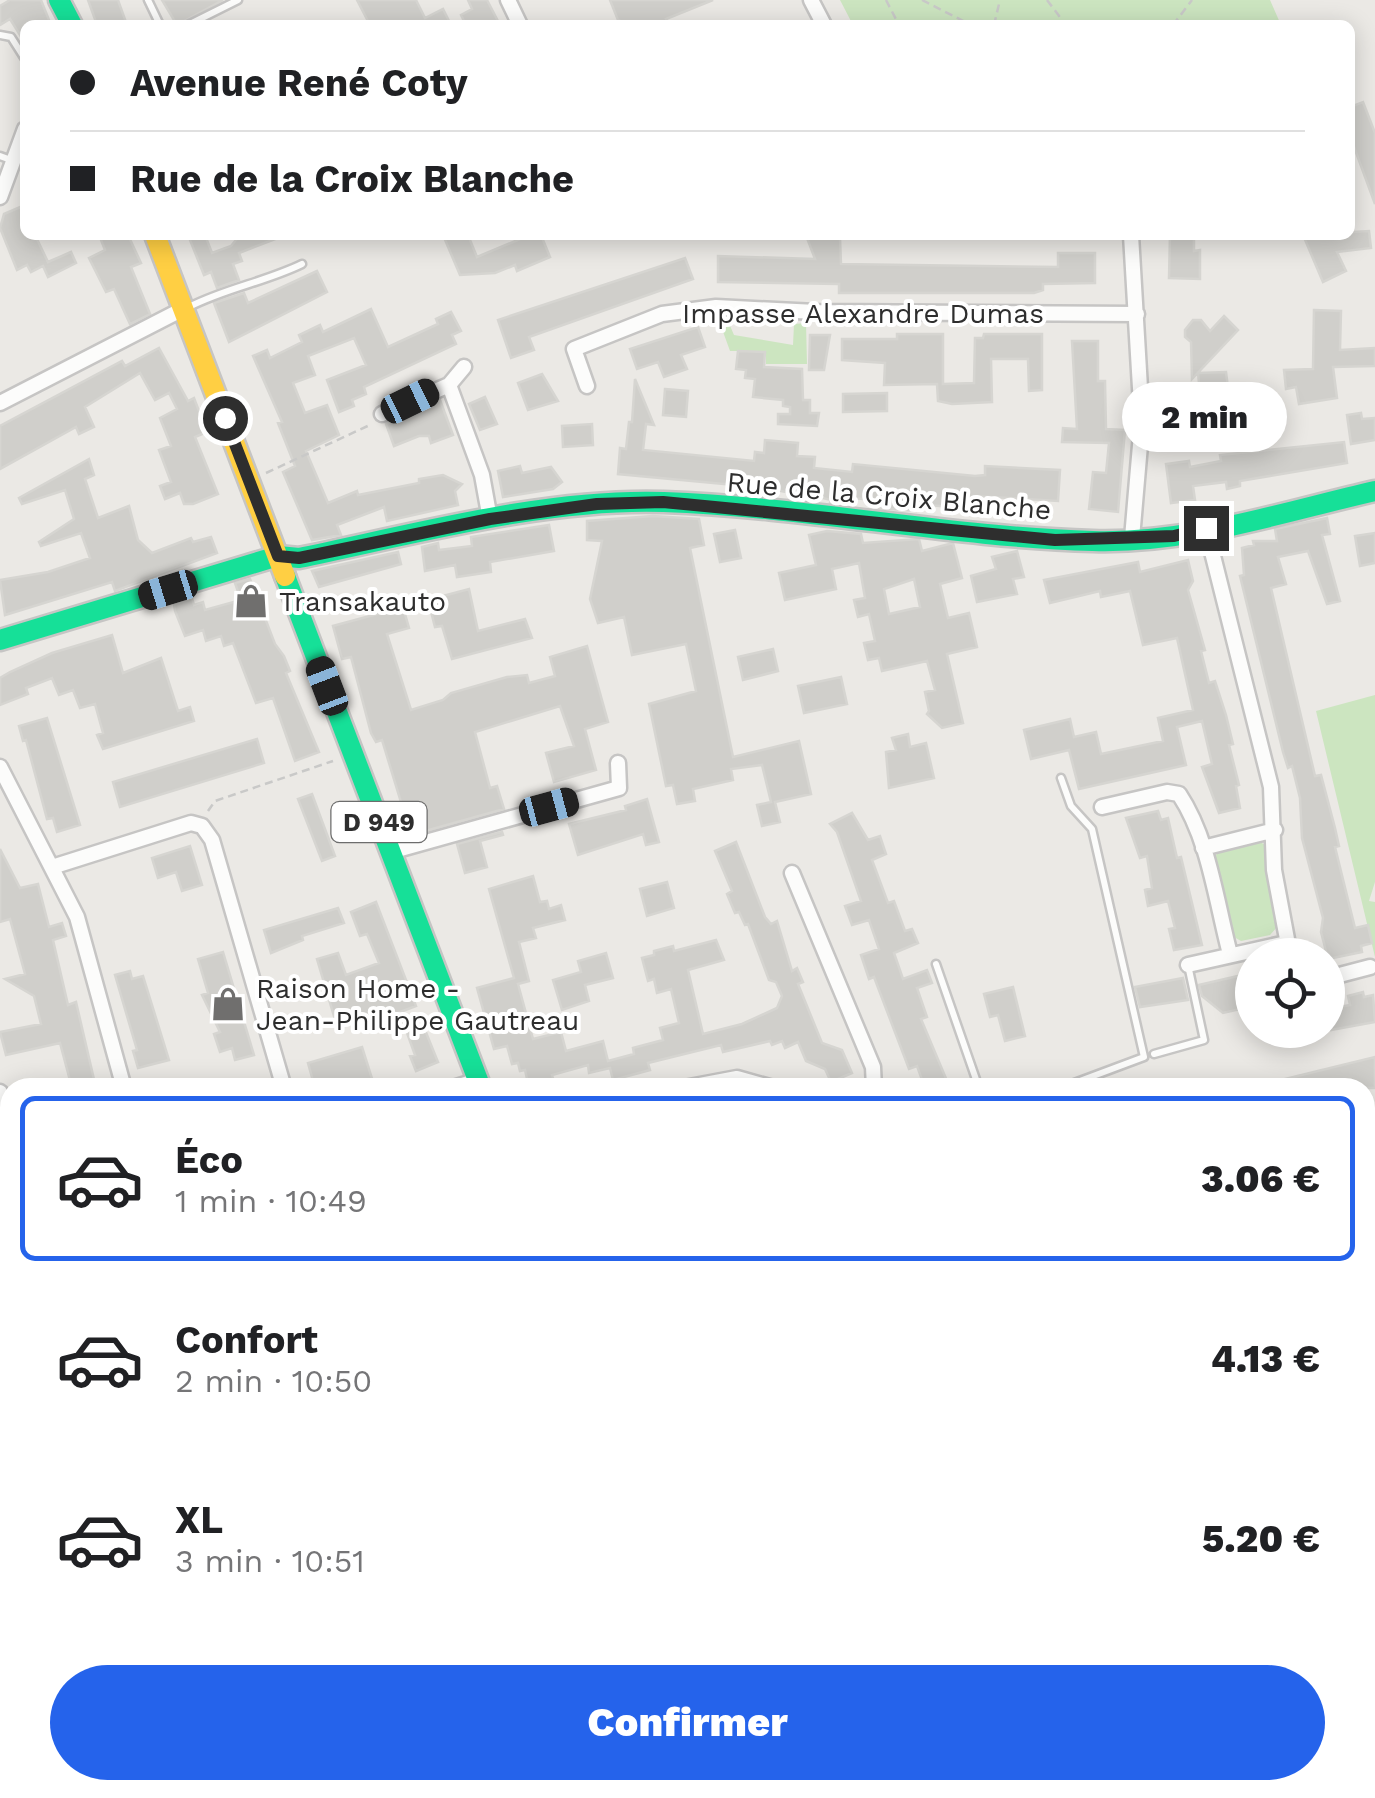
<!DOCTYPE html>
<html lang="fr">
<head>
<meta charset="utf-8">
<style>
	body { margin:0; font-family:"Work Sans",sans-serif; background:#f6f6f6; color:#202124; height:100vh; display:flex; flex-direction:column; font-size:38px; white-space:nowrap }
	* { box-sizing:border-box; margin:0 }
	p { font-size:32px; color:#757577 }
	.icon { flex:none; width:55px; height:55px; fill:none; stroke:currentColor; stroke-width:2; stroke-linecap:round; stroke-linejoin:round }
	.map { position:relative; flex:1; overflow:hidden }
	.sheet { position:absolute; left:0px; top:1078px; width:1375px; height:722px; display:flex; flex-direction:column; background:#fff; border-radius:30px 30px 0 0; box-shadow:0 5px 25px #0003 }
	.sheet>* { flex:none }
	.banner { position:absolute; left:20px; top:20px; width:1335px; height:220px; border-radius:15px; box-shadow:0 5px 25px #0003; display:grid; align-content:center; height:220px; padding:0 50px; background:#fff }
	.buttons { position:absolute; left:1235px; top:938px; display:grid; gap:20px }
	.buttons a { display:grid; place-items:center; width:110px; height:110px; border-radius:50%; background:#fff; box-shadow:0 5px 25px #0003; font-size:50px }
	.end { position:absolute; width:45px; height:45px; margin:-22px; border:12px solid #2e2e2e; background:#fff; box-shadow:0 0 0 5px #fff }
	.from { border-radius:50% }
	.bubble { position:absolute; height:70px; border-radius:35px; background:#fff; box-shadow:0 5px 25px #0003; font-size:32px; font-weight:800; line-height:70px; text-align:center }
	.car { position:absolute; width:30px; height:60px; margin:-30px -15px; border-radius:12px; box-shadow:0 0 8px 2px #0007; background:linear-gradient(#222 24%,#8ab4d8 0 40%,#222 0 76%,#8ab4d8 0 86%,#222 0) }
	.banner b { display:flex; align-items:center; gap:35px; height:95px; font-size:38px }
	.banner b+b { border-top:2px solid #e0e0e0 }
	.banner i { width:25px; height:25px; background:#202124 }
	ul { padding:18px 0 0; list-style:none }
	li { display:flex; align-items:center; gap:30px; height:165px; margin:0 20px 15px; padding:0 30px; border:5px solid transparent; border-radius:15px }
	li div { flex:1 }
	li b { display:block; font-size:38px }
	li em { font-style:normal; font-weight:800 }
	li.on { border-color:#2563eb }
	li>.icon { width:90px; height:90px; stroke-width:1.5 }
	.button { display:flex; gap:20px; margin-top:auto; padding:20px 50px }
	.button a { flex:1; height:115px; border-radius:60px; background:#2563eb; color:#fff; font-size:40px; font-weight:800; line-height:115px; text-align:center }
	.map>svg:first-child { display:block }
	.green { fill:#cce5c0 }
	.building { fill:#d0cfcb; stroke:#d6d5d1; stroke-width:2.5; fill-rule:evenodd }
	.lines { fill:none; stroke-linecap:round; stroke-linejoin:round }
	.lane-casing { stroke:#c6c5c4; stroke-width:11 }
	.street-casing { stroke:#c6c5c4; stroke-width:19 }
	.fast-casing { stroke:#c6c5c4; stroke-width:25 }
	.slow-casing { stroke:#c6c5c4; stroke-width:25 }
	.jam-casing { stroke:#c6c5c4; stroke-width:25 }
	.path { stroke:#c9c9c8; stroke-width:2.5; stroke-dasharray:8 5; stroke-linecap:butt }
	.lane { stroke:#fcfcfb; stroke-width:6 }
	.street { stroke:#fcfcfb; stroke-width:14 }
	.fast { stroke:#16e098; stroke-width:20 }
	.slow { stroke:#ffcf43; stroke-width:20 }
	.jam { stroke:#f24e42; stroke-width:20 }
	.route { stroke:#2e2e2e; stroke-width:12 }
	.labels { text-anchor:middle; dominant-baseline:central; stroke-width:8; stroke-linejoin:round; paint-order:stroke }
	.shield { fill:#fff; stroke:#6d6d6d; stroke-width:2.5 }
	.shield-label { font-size:25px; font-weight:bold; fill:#2e2e2e }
	.street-label { font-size:28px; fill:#2e2e2e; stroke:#fff }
	.poi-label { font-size:28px; fill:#2e2e2e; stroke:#fff; text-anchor:start }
</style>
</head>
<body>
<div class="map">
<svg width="1375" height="1798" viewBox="0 0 1375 1798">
	<rect width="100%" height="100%" fill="#ebe9e5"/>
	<path class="green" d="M840,0H1270L1281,25H853Z
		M725,314L734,335L793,345L794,324L806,323L807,364H766V351H730L717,315Z
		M1375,695V882L1369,901L1375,902V957L1316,711Z
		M1256,839L1265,845L1278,926L1270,935L1241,941L1234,937L1214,859L1220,848Z
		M1375,1434V1566L1365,1575V1446Z
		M779,1790H845L859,1794L883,1790H1015L1007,1798H783Z"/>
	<path class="building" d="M10,0H41L51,25H25V43L10,19L0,25V6Z
		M88,0H118L127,25H97Z
		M162,0H223L177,25Z
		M357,0H416L425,18L443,9L449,21L441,25H370Z
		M468,0H487L500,25H466L461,15L472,9Z
		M610,0H713L666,19L669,25H630L618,20Z
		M1363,102L1375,133V204L1350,136V107Z
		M25,205V235H35L48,262L71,252L76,263L48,277L43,266L31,272L27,265L17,270L0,228L4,214Z
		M1369,231L1371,248L1337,252L1346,271L1323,282L1303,235Z
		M99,235H128L141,263L131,267L150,314L130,324L114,289L106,292L89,258L105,250Z
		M188,235H205L212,253L231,246L240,235L283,236L239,253L242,261L233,264L239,280L217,288L211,272L204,275Z
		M443,235H468L477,257L520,239L541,235L550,257L517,271L515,265L495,273L460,275Z
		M1170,235H1194V251L1200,250V279L1169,278Z
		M807,238H840L841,264L1058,267V253H1095V283L1043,284V290L1034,293H839V284L718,282V256L815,259Z
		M685,258L693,279L529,337L534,350L511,358L498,320Z
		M317,271L327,292L229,342L214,303L244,293L248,303Z
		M371,309L388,347L438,324L436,319L451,312L461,331L452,335L456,344L364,387L366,394L352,400L354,406L339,412L327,380L366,365L354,338L308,356L315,375L293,383L305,413L327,405L339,435L306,451L328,503L357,491L358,495L419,483V479L443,475L462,484L455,491L458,505L387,521L384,507L337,525L341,535L312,540L283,472L295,466L278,423L282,422L253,356L267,350L270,358L302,342L299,335L320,325L323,332Z
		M1314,310L1341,311L1340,350L1375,348V366L1333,367L1337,398L1299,404L1296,387L1286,389L1284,370L1313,369Z
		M1224,316L1238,330L1192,379L1191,342L1185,337V330L1193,320H1201L1210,331Z
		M698,327L705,347L681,355L687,369L664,377L658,362L637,369L630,349Z
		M897,334H943V384L974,383L975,338H983L984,334H1042V390L1029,391L1028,359H991L992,402L952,404L938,401L937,384L884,385L885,363L842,360V339H897Z
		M810,335H830L824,370H809Z
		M1072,341H1098V381H1105L1106,429L1125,430L1118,512L1089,509L1093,472L1106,473L1109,443L1062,442L1063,428L1077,429Z
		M159,348L188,401L194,398L207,432L195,437L218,494L193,504H184L180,493L165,499L160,486L171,482L159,450L171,446L160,418L177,409L169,393L155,400L140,373L85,407L94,427L79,434L76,427L0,469V426L122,361L125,366Z
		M738,351L765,352L764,367L802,369L803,400H810V413H819L817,426L778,424V414H790V407L783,406V400L753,397L755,379L745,378L746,370L736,369Z
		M1226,372L1231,411L1202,415L1198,373Z
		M542,374L558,401L528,410L518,383Z
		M635,379L654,425L646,424L643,450L754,461L755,452L764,453L765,440L798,443L797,456L815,457L814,468L852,472L853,464L975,476L985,475V466L1060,470L1058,501L974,496L973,509L917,504L916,511L879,508V500L849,498V505L830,503L831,500L804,493L803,501L791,500V493L766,488L618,474L620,448L626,449L629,422H632Z
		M665,389L688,391L686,417L663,415Z
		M887,393V411L843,412V394Z
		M485,397L497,424L480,430L469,404Z
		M440,400L453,435L431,443L429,436H419L394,446L386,424Z
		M1361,413L1362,419L1375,418V440L1351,444L1347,415Z
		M592,424L593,445L563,447L562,426Z
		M1344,442L1347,463L1240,481V486L1227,489L1226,482L1193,486L1195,500L1171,503L1166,464L1189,461L1190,467L1221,461L1220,455Z
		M89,459L94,475L85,479L98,518L129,506L138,540L152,553L191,538L193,542L211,537L217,553L115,591L112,582L5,615L0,580L48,572L90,558L81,533L41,546L39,542L74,519L65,490L22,504L19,498Z
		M520,466L522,473L551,467L562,482L553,489L503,497L498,471Z
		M653,516L699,519L704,545L690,548L733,757L799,741L811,794L775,802L780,822L762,826L757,805L771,802L762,765L731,769L733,780L693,789L695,801L677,804L673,785L666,786L649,704L696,691L686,644L632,655L624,617L598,623L590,599L602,541L587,540V521Z
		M1327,518L1330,534L1322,535L1340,601L1327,604L1308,551L1278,557L1286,584L1271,588L1315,776L1321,775L1335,828L1339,846L1335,847L1355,928L1368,925L1372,943L1361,946L1362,952L1328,959L1321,932L1323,918L1302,838L1300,798L1292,766L1288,768L1283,752L1240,576L1244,575L1242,548L1254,545L1253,541H1277L1275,529Z
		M549,525L554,551L490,562L491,572L457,577L455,565L425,571L422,547L438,543L439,550L472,546L471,537Z
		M735,530L741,558L720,562L714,534Z
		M827,531L861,534L863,543L919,539L922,551L953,543L962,578L940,584L948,618L969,613L977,647L947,654L963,723L942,728L927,714L929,711L925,692L935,690L927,661L882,671L879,658L868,660L864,643L875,641L869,614L858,617L854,600L865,598L859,563L832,569L836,589L785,600L779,573L816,565L809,535ZM914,579L920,607L889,614L884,589Z
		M1375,533V563L1360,566L1355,536Z
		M1017,551L1024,577L1013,579L1017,594L977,602L971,576L996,569L992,557Z
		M398,552L401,564L319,587L312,571Z
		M1188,560L1193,581L1188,590L1205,650L1201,651L1209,683L1215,681L1226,715L1233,744L1229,745L1239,785L1236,786L1240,808L1219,813L1202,767L1212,764L1202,721L1177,727L1186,765L1079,789L1069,750L1031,759L1024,730L1070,719L1074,737L1096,732L1101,754L1163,741L1158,718L1193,710L1177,638L1143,645L1130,591L1101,597L1100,591L1050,603L1044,580L1138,562L1140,572Z
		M250,579L275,644L284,656L290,671L286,673L319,752L295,761L273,698L256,703L233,643L224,646L221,636L206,641L203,630L185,636L175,611L174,604L192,598L194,605L203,602L205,610L241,600L235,583Z
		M469,589L478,631L525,619L532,638L452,659L442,626L435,627L428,600Z
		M403,607L409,628L387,634L411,710L443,700L451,693L507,677L527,675L529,683L555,676L550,657L587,646L608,722L585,729L596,770L554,782L546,753L574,746L560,706L475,732L490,788L497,786L504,809L411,835L382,740L376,742L371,733L351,657L342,659L333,626Z
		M112,635L123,673L161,658L178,711L190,707L194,721L103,749L97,735L103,733L95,704L80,708L73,690L59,695L52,678L26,688L28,694L0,705V678L10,672L52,653Z
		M773,649L778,671L743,680L738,657Z
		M841,677L847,704L804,713L798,686Z
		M47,718L80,825L57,832L53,818L47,819L26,740L23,741L19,726Z
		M908,734L910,747L926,743L934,778L889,788L886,752L896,750L892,738Z
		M257,739L264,763L120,807L113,782Z
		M312,794L335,856L322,861L298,799Z
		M647,799L659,842L646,845L643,834L578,855L569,824L626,810L625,806Z
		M1158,811L1161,820L1168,818L1177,858L1181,857L1202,945L1174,950L1169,929L1175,928L1168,901L1148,906L1145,890L1152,888L1147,856L1140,858L1126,818Z
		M852,813L868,840L880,836L886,854L872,860L888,903L894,901L905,931L912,929L918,943L894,953L903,979L927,970L932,983L917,988L927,1017L921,1019L950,1088H925L917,1066L909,1069L874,977L869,979L861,955L879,949L869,920L852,925L845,906L861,901L837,832L830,824Z
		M502,832L503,835L480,841L487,867L465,873L457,844Z
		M736,842L765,917L771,924L777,921L792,971L797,968L803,982L798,984L822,1043L842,1050L852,1073L831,1082L825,1069L806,1061L798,1042L785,1048L782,1041L772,1045L770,1041L723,1052L721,1045L648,1063L650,1070L613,1080L610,1068L589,1073L588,1065L552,1075L554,1082L529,1088L525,1070L520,1071L518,1063L512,1064L507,1046L494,1049L477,988L514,978L489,889L533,876L540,902L547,901L549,909L561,905L565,920L533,928L536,938L519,942L529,981L518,984L533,1039L561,1032L566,1051L603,1041L608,1061L634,1054L633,1048L663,1040L660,1028L679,1023L671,989L657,993L654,979L648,981L642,958L654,955V951L673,946L674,951L716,940L724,960L688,970L703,1034L742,1024L777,1008L782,996L776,982L769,980L748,924L745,925L739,912L735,913L727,894L732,891L715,851Z
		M190,846L202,885L182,891L176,872L158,878L152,858Z
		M0,849L20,888L38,884L49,927L62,923L66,936L53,940L68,1005L76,1002L96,1088H72L60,1043L6,1055L0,1032L41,1024L34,996L5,979L25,974L10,919L0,922Z
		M667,882L674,908L647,916L640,889Z
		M376,902L416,1006L395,1014L425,1030L438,1062L416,1071L410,1056L415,1055L402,1019L380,1028L374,1013L336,1023L317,959L338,953L346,975L379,963L367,934L360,936L351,912Z
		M338,908L344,923L302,936L303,940L271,953L264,930Z
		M223,952L254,1055L235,1060L232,1048L220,1052L214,1034L220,1032L202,995L208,993L198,959Z
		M606,953L613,978L585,985L589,1001L562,1010L553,980L581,972L578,961Z
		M130,971L132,979L143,976L169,1060L138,1068L133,1051L137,1050L115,975Z
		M1242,975L1243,980L1252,978V1001L1239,1004L1240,1009L1223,1013L1202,996L1199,985Z
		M1183,978L1188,1000L1140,1007L1135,987Z
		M1013,987L1025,1036L1005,1041L998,1015L990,1017L984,994Z
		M1363,992L1364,997L1373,995L1375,1022L1331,1030L1328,1016L1335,1014L1334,1008L1350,1005L1348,996Z
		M362,1047L375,1088H315L308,1063Z
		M1375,1057V1088H1274L1273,1082Z"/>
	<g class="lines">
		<g class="lane-casing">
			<path id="lane" d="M148,0L160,25
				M188,25L238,0
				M0,35L11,37L25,59
				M0,156L11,160
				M189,307C226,288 265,282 302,264
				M936,964L979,1088
				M1154,1054L1204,1040L1188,965
				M1061,1088L1144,1057L1092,829L1071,806L1061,778
				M1365,1125L1375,1123
				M0,1280L10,1278
				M1365,1647L1375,1645
				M1365,1740L1375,1738
				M1278,1790L1286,1798"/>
		</g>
		<g class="street-casing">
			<path id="street" d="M508,0L520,25
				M811,0L824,25
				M0,197L25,129
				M1131,235L1142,422L1132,538
				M464,367L449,385L482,475L490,519
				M587,386L574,349L662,314L716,307L816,312L1137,314
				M0,403L183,309
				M382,414L449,385
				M1206,528L1271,787L1274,870L1290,955
				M0,767L77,917L124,1088
				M1102,807L1167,792L1179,794C1209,839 1216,901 1230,954
				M1203,848L1275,830
				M390,852L619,788L618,763
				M52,867L191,823L202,826L212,840L284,1088
				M792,873L873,1067L874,1088
				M1188,965L1286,943
				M1328,978L1370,967
				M453,1088L478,1080
				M684,1088L737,1078L773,1088
				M0,1092L10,1120
				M0,1210L10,1208
				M1365,1251H1375
				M1365,1283L1375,1292
				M1375,1632V1637
				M0,1675L10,1669
				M172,1790L175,1798
				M368,1790L371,1798
				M196,1798L215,1790
				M569,1798L590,1790"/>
		</g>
		<g class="fast-casing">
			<path id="fast" d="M59,0L72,25
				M285,576L481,1088
				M0,640L278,556L299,558C415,534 546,498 664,502C808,507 950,537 1093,541C1188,544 1283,512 1375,491
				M769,1790L774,1798
				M1032,1798L1039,1790"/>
		</g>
		<g class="slow-casing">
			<path id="slow" d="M155,235L285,576"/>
		</g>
		<g class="jam-casing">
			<path id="jam" d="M1365,1407L1375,1388"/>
		</g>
		<path class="path" d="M886,0L899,25
			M922,0L971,25
			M1047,0L1066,25
			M994,25L1000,0
			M1173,25L1192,0
			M266,473L372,424
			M208,811L215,801L333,761
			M744,1790L746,1798
			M801,1798L802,1790"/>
		<use href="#lane" class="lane"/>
		<use href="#street" class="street"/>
		<use href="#fast" class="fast"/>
		<use href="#slow" class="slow"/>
		<use href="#jam" class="jam"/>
	</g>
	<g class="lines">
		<path class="route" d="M225,418L278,556L299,558L490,519L597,504L663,502L1055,540L1174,536L1206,528"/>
	</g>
	<defs>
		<g id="shop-bare" transform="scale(2.7)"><path d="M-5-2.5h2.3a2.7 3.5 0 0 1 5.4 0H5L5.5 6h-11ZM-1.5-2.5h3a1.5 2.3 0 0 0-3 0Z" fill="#706f6e" stroke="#fff" stroke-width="2.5" paint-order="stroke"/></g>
	</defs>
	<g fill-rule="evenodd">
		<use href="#shop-bare" x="251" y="601"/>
		<use href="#shop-bare" x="228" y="1004"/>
	</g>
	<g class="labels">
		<rect class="shield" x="331.5" y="802" width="95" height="40" rx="8"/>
		<g class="shield-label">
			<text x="379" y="822">D 949</text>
		</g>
		<g class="street-label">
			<text x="863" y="313">Impasse Alexandre Dumas</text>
			<text transform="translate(889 496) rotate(5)">Rue de la Croix Blanche</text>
		</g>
		<g class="poi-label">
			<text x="279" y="601">Transakauto</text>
			<text x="256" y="988">Raison Home -<tspan x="256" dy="32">Jean-Philippe Gautreau</tspan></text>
		</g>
	</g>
</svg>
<div class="buttons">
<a><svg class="icon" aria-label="locate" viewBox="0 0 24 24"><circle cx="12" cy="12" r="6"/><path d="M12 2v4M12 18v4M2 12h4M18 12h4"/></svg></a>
</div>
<i class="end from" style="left:225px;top:418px"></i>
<i class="end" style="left:1206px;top:528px"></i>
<div class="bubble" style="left:1122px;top:382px;width:165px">2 min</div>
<i class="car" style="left:410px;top:401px;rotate:64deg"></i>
<i class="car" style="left:168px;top:590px;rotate:253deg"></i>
<i class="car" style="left:327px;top:686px;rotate:339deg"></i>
<i class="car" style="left:549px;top:807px;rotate:75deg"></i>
<div class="banner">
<b><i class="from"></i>Avenue René Coty</b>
<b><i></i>Rue de la Croix Blanche</b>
</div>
<section class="sheet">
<ul>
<li class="on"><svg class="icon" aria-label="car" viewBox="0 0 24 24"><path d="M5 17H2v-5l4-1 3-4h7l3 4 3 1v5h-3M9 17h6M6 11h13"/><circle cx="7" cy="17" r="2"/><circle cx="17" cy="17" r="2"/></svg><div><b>Éco</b><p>1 min · 10:49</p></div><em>3.06 €</em></li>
<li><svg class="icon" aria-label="car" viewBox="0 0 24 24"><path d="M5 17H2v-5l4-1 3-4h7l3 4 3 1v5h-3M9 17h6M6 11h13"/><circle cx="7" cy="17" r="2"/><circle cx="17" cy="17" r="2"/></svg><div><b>Confort</b><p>2 min · 10:50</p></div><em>4.13 €</em></li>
<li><svg class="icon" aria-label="car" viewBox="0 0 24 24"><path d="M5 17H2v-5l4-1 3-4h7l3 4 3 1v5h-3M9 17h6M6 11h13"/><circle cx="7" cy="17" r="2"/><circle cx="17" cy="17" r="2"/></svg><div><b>XL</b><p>3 min · 10:51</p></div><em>5.20 €</em></li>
</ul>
<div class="button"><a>Confirmer</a></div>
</section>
</div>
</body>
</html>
